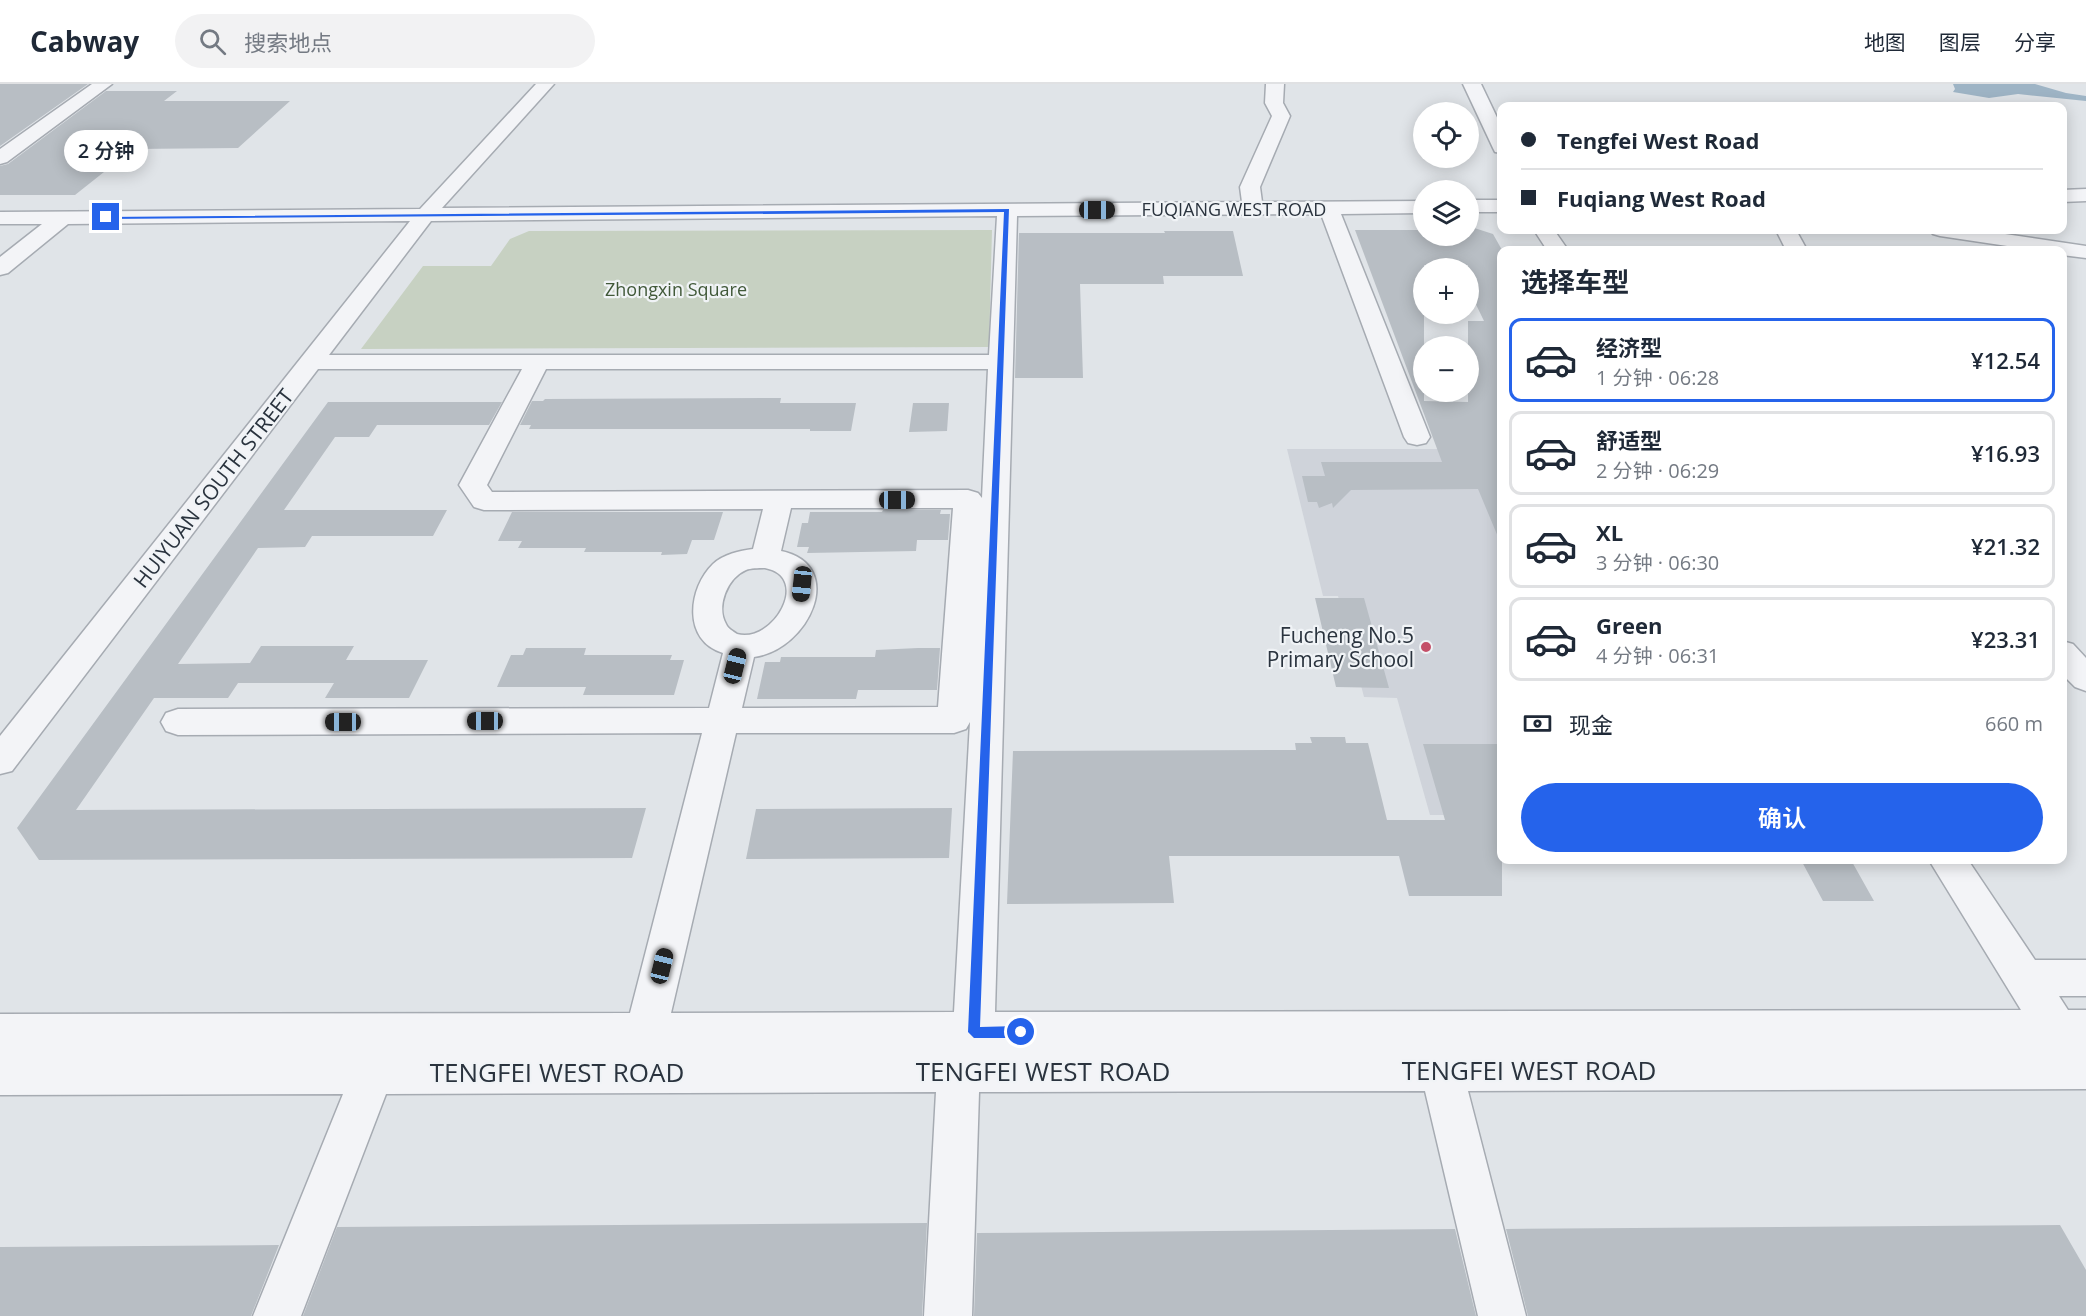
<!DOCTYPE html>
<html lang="zh">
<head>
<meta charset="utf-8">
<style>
	body { margin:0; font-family:"Open Sans","Noto Sans SC",sans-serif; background:#f2f2f3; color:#1f2937; height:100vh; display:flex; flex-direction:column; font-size:22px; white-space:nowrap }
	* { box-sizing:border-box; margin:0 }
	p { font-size:20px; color:#747a83 }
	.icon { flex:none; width:33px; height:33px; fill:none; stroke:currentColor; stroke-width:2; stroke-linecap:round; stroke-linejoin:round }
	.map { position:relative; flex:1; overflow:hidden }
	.details { position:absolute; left:1497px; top:162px; width:570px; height:618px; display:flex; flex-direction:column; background:#fff; border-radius:12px; box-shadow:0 3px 15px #0003 }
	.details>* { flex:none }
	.guide { position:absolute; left:1497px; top:18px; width:570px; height:132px; border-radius:12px; box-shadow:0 3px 15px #0003; display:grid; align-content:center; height:132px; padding:0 24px; background:#fff }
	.controls { position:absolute; left:1413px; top:18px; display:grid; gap:12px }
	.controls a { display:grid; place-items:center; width:66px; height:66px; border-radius:50%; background:#fff; box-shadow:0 3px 15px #0003; font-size:30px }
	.end { position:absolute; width:27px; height:27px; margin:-14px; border:8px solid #2563eb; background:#fff; box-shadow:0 0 0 3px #fff }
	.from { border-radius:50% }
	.bubble { position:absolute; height:42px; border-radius:21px; background:#fff; box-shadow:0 3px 15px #0003; font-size:20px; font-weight:600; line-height:42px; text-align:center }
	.car { position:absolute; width:18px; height:36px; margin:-18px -9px; border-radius:8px; box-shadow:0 0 4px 2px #0007; background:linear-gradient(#222 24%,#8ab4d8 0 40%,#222 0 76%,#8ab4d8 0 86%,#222 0) }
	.guide b { display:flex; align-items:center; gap:21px; height:57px; font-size:22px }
	.guide b+b { border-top:2px solid #e0e1e3 }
	.guide i { width:15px; height:15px; background:#1f2937 }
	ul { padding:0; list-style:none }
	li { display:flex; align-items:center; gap:18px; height:84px; margin:0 12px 9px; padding:0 12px; border:3px solid #e0e1e3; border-radius:12px }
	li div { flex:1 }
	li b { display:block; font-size:22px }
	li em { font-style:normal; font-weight:600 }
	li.on { border-color:#2563eb }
	li>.icon { width:54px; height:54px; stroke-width:1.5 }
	h2 { padding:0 24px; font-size:27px; line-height:72px }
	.pay { display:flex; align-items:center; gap:15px; height:66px; padding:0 24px; font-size:22px }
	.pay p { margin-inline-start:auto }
	.cta { display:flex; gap:12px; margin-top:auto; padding:12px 24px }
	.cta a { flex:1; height:69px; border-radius:36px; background:#2563eb; color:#fff; font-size:24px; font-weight:600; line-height:69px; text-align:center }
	header { display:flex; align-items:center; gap:36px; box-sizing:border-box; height:84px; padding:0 30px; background:#fff; border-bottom:2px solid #e0e1e3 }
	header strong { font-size:28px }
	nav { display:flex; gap:33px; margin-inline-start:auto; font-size:21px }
	.search { width:420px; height:54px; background:#f2f2f3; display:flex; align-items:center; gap:15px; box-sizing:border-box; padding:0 21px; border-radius:33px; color:#747a83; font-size:22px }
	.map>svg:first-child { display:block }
	.built { fill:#cfd3da }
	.green { fill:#c7d1c2 }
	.water { fill:#9eb4c5 }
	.building { fill:#b8bec4; fill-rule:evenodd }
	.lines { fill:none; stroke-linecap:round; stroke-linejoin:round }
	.minor-casing { stroke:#a6abb2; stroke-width:3 }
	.minor { fill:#f3f4f7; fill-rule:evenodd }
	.route { fill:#2563eb }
	.poi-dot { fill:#c44f68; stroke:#f0f3f6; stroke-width:2 }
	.labels { text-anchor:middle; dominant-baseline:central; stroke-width:4.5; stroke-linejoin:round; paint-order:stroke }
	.far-street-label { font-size:18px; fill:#2a333e; stroke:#f0f3f6 }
	.far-park-label { font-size:18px; fill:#415939; stroke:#f0f3f6 }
	.street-label { font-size:21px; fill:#2a333e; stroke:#f0f3f6 }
	.poi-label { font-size:21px; fill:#2a333e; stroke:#f0f3f6; text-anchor:end }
	.near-street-label { font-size:26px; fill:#2a333e; stroke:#f0f3f6 }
</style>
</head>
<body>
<header>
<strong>Cabway</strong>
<div class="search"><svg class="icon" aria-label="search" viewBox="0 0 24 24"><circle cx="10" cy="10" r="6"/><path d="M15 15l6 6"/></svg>搜索地点</div>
<nav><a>地图</a><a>图层</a><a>分享</a></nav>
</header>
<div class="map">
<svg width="2086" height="1232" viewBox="0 0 2086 1232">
	<rect width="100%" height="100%" fill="#e0e4e8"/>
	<path class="built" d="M1287,365H1501V731H1430L1397,614L1364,613L1338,512H1323Z"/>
	<path class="green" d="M992,146L989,263L361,265L423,182H491L510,155L529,147Z"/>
	<path class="water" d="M1953,0H2035L2066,9L2086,12V17L2018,10L1989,14L1953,8L1955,5Z"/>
	<path class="building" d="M0,0H88L0,62Z
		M106,7H177L164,17H290L238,64L133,65L75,111H0V82L8,80Z
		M1468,142L1493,150L1502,166L1501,460L1478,405L1351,406L1333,424L1332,419L1319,424L1317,418H1308L1302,392H1325L1321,378H1442L1355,146H1424V152H1468ZM1424,181H1468V204L1484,237H1468V318L1424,317Z
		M1164,147H1233L1243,192H1163L1164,200H1080L1083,294H1015L1019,149H1165Z
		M781,314L780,319H856L851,347H810V345H529L531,341H520L532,317H543L545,315Z
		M328,318H502L489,341H377L369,353H335L284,426H447L433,452H312L305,463L258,464L178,580L250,579L261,562H354L346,576H428L409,614H325L334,599H238L228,614H154L76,726L646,724L632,774L39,776L17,744Z
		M913,319H949L947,347L909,348Z
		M883,426H941L940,430H950L948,456H917L916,467L807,469L809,463H797L802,439H808L810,428H882Z
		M512,428H723L714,456H692L687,470L661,471L662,468H584L586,464H518L522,457H498Z
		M1315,514H1364L1389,604L1336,603Z
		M526,564H586L584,571H672L670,576H684L674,611H583L586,603H497L511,571H523Z
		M918,564H940L937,606H858L856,615H757L765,578H780L781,573H875L876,566Z
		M1310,653H1345L1346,659H1368L1387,736H1445L1423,660H1502V812H1409L1399,772H1169L1174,819L1007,820L1013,667L1296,666L1295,659H1312Z
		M952,724L949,774L746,775L756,725Z
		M1801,776H1851L1874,817H1823Z
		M927,1139L922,1232H303L337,1143Z
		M2060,1141L2086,1186V1232H1528L1506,1145Z
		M1455,1145L1476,1232H974L977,1149Z
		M279,1161L251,1232H0V1163Z"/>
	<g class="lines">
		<g class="minor-casing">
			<path id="minor" d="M92,0H112L7,78L0,80V65Z
				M536,0H554L442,124L1242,118L1240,103L1272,32L1265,19L1266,0H1284L1283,19L1290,32L1260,103L1262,118L1424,117V129L1341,130L1430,353L1426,359L1417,361L1408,359L1404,353L1321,130L1017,132L995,928L2021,926L1929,776H1968L2035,876H2086V912H2059L2068,926H2086V1005L1468,1007L1526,1232H1478L1425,1007L979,1008L972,1232H924L936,1008L386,1010L301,1232H253L343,1010L0,1011V930L630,929L702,649L178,651L166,647L161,638L166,629L178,625L709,624L723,569C682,557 688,504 713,480C724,470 739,467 753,465L763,425L484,426L474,423L459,401L522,285H318L12,687L0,690V652L410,137L68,140L8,189L0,191V173L42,140H0V128L420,125ZM997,132L989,271H329L431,137ZM546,285H988L982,414L978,409L968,406L492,408L487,401ZM791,424H953L938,623L742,624L754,573C809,566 848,481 781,467ZM765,484C812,493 773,560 737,550C733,547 728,545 726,540C716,523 727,494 746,486C751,484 759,484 765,484ZM970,638L954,928L671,929L736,649H954L966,645Z
				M1463,0H1481L1502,44V69L1495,68L1493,64Z
				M2086,105V117L2062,118V106Z
				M1468,116H1502V128H1468Z
				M1534,146H1554L1568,166H1547Z
				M1776,146H1796L1807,166H1786Z
				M1930,146H1978L2086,162V174L2062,171V166H2034L1940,152L1933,150Z
				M2062,557L2073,560L2086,574V607L2075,603L2062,590Z"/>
		</g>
		<use href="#minor" class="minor"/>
	</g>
	<path class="route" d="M1009,125L980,943L1021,942L1027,948L1021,954H974L968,948L1004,128L106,135L103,133Z"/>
	<circle class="poi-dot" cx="1426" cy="563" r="6"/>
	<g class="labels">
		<g class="far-street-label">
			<text x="1234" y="125">FUQIANG WEST ROAD</text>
		</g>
		<g class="far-park-label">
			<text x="676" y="205">Zhongxin Square</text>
		</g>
		<g class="street-label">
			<text transform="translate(213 404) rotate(-52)">HUIYUAN SOUTH STREET</text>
		</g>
		<g class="poi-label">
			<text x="1414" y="551">Fucheng No.5<tspan x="1414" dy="24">Primary School</tspan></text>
		</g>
		<g class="near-street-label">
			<text x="1529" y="986">TENGFEI WEST ROAD</text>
			<text x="1043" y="987">TENGFEI WEST ROAD</text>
			<text x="557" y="988">TENGFEI WEST ROAD</text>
		</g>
	</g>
</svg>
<div class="controls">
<a><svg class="icon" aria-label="locate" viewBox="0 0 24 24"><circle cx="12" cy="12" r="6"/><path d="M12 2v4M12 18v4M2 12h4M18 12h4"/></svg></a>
<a><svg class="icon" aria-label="layers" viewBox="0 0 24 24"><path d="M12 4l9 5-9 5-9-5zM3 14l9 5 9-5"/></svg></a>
<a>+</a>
<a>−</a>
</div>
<i class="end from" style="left:1021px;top:948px"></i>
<i class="end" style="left:106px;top:133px"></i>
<div class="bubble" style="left:64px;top:46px;width:84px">2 分钟</div>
<i class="car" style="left:1097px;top:126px;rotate:90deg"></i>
<i class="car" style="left:897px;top:416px;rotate:90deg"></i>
<i class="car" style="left:802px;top:500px;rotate:186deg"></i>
<i class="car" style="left:735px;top:582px;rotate:14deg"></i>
<i class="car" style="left:485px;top:637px;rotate:270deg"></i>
<i class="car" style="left:343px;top:638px;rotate:270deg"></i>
<i class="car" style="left:662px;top:882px;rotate:14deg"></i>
<div class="guide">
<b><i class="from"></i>Tengfei West Road</b>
<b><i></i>Fuqiang West Road</b>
</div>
<section class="details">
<h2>选择车型</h2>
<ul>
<li class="on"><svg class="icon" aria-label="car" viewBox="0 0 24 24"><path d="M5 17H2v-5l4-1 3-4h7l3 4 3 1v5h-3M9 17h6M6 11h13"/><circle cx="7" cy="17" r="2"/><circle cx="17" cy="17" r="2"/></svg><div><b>经济型</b><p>1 分钟 · 06:28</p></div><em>¥12.54</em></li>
<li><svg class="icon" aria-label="car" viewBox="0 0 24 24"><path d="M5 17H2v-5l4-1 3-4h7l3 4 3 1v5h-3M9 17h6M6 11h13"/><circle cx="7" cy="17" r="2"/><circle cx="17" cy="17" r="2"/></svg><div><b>舒适型</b><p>2 分钟 · 06:29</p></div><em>¥16.93</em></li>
<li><svg class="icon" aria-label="car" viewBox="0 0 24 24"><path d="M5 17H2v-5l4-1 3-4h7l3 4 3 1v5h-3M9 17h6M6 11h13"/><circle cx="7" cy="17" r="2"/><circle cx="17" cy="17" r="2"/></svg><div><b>XL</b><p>3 分钟 · 06:30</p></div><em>¥21.32</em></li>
<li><svg class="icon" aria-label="car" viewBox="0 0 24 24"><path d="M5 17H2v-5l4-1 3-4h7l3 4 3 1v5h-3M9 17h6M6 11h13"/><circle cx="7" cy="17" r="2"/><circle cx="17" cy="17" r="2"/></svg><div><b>Green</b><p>4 分钟 · 06:31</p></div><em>¥23.31</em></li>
</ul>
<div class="pay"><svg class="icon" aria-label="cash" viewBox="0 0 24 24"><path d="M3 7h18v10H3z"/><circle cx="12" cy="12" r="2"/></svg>现金<p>660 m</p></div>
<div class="cta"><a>确认</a></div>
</section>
</div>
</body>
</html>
